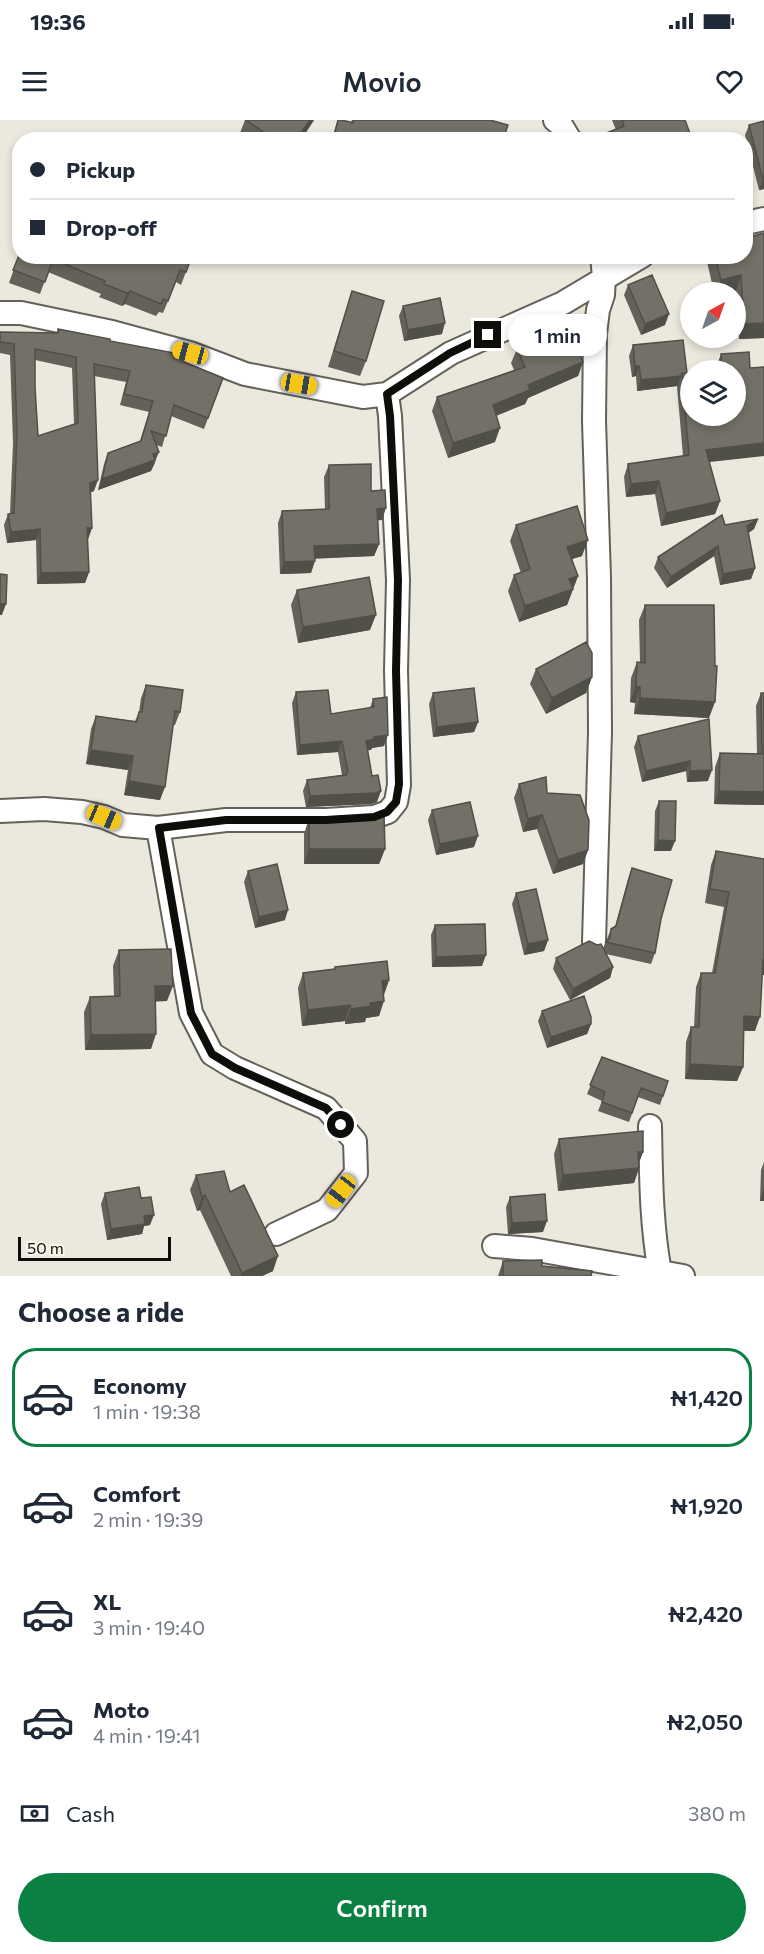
<!DOCTYPE html>
<html lang="en">
<head>
<meta charset="utf-8">
<style>
	body { margin:0; font-family:Commissioner,sans-serif; background:#f6f6f7; color:#1f2937; height:100vh; display:flex; flex-direction:column; font-size:22px; white-space:nowrap }
	* { box-sizing:border-box; margin:0 }
	p { font-size:20px; color:#747a83 }
	.icon { flex:none; width:33px; height:33px; fill:none; stroke:currentColor; stroke-width:2; stroke-linecap:round; stroke-linejoin:round }
	.map { position:relative; height:1156px; overflow:hidden }
	.panel { display:flex; flex-direction:column; background:#fff; flex:1 }
	.panel>* { flex:none }
	.banner { position:absolute; left:12px; top:12px; width:741px; height:132px; border-radius:24px; box-shadow:0 3px 9px #0003; display:grid; align-content:center; height:132px; padding:0 18px; background:#fff }
	.needle { width:39px; rotate:40deg }
	.tools { position:absolute; left:680px; top:162px; display:grid; gap:12px }
	.tools a { display:grid; place-items:center; width:66px; height:66px; border-radius:50%; background:#fff; box-shadow:0 3px 9px #0003; font-size:30px }
	.scale { position:absolute; left:18px; bottom:15px; width:153px; box-sizing:border-box; padding-left:6px; border:3px solid #0d0d09; border-top:0; font-size:16px; line-height:21px; white-space:nowrap; color:#0d0d09; -webkit-text-stroke:4px #f8f5ea; paint-order:stroke }
	.end { position:absolute; width:27px; height:27px; margin:-14px; border:8px solid #0d0d09; background:#fff; box-shadow:0 0 0 3px #fff }
	.from { border-radius:50% }
	.bubble { position:absolute; height:42px; border-radius:21px; background:#fff; box-shadow:0 3px 9px #0003; font-size:20px; font-weight:600; line-height:42px; text-align:center }
	.car { position:absolute; width:18px; height:36px; margin:-18px -9px; border-radius:8px; box-shadow:0 0 4px 2px #0007; background:linear-gradient(#f5c518 24%,#345 0 40%,#f5c518 0 76%,#345 0 86%,#f5c518 0) }
	.banner b { display:flex; align-items:center; gap:21px; height:57px; font-size:22px }
	.banner b+b { border-top:2px solid #e0e1e3 }
	.banner i { width:15px; height:15px; background:#1f2937 }
	ul { padding:0; list-style:none }
	li { display:flex; align-items:center; gap:18px; height:99px; margin:0 12px 9px; padding:0 6px; border:3px solid transparent; border-radius:24px }
	li div { flex:1 }
	li b { display:block; font-size:22px }
	li em { font-style:normal; font-weight:600 }
	li.current { border-color:#0b8043 }
	li>.icon { width:54px; height:54px; stroke-width:1.5 }
	h2 { padding:0 18px; font-size:27px; line-height:72px }
	.pay { display:flex; align-items:center; gap:15px; height:66px; padding:0 18px; font-size:22px }
	.pay p { margin-inline-start:auto }
	.cta { display:flex; gap:12px; margin-top:auto; padding:12px 18px }
	.cta a { flex:1; height:69px; border-radius:36px; background:#0b8043; color:#fff; font-size:24px; font-weight:600; line-height:69px; text-align:center }
	.status { display:flex; justify-content:space-between; align-items:center; height:42px; padding:0 30px; background:#fff; direction:ltr }
	.status svg { height:16px; fill:currentColor }
	header { display:flex; justify-content:space-between; align-items:center; height:78px; padding:0 18px; background:#fff; font-size:27px; font-weight:600 }
	.map>svg:first-child { display:block }
	.lines { fill:none; stroke-linecap:round; stroke-linejoin:round }
	.minor-casing { stroke:#646158; stroke-width:26 }
	.minor { stroke:#fff; stroke-width:22 }
	.wall { fill:#636159; fill-rule:evenodd }
	.shaded-wall { fill:#504f48 }
	.building { fill:#737167; stroke:#504f48; stroke-width:1.5; fill-rule:evenodd }
	.route { stroke:#0d0d09; stroke-width:8 }
</style>
</head>
<body>
<div class="status"><b>19:36</b><svg viewBox="0 0 49 12"><path d="M0 12V9h3v3zM5 12V6h3v6zM10 12V3h3v9zM15 12V0h3v12zM26 1h20v11H26zM47 4h2v5h-2z"/></svg></div>
<header><svg class="icon" aria-label="menu" viewBox="0 0 24 24"><path d="M4 6h16M4 12h16M4 18h16"/></svg>Movio<svg class="icon" aria-label="heart" viewBox="0 0 24 24"><path d="M12 20l-8-8c-3-5 5-10 8-4 3-6 11-1 8 4z"/></svg></header>
<div class="map">
<svg width="764" height="1156" viewBox="0 0 764 1156">
	<rect width="100%" height="100%" fill="#ebe8dd"/>
	<g class="lines">
		<g class="minor-casing">
			<path id="minor" d="M555,0L561,5L570,20
				M746,103L764,99
				M0,193H21L112,212L190,233L245,254L363,277L387,274L451,233L563,183L642,136
				M0,691L44,689L82,692L104,697L123,705L158,708L226,700H326L374,697L388,692L396,682L399,665L396,551L398,460L390,296L387,274
				M158,708L191,893L212,934L235,948L326,988L355,1021L356,1053L327,1090L276,1114
				M594,822L600,612L599,458L594,301L595,214L598,190L603,175L604,157L602,136
				M650,1006C651,1055 651,1104 660,1152
				M494,1126L532,1129L683,1156"/>
		</g>
		<use href="#minor" class="minor"/>
	</g>
	<path class="wall" d="M245,0H314L301,20H250L240,13Z
		M338,0L351,2L352,0H490L503,20H331Z
		M612,0H685L692,19L606,20L616,10Z
		M764,1V69L759,70L745,15L749,5Z
		M20,132V136H192L181,165L176,162L163,193L159,192L156,196L125,184L122,186L99,177L101,174L48,152L40,174L9,163Z
		M709,136H746L764,218L739,219L736,171L728,172H714L707,142Z
		M628,165L665,205L641,215L624,175Z
		M352,171L366,241L360,256L328,247Z
		M403,186L442,214L404,221L399,196Z
		M58,209L110,221L184,242L223,258L204,309L171,296L162,327L156,325L155,343L151,351L98,370L104,344L108,333L140,321L149,292L120,285L126,262L94,256V371L90,372L92,408L88,419H87L89,452L85,463L37,464L36,420L7,423L4,405L8,394H10L13,323L10,235L0,233V212L57,213ZM35,240L72,248L74,304L38,316L35,267Z
		M633,225L687,253L716,250V247L721,234L749,232L709,342L720,381L715,394L661,406L655,374L626,377L624,357L628,344L683,336L677,266L637,271L636,256L632,257L629,236Z
		M517,229L583,242L578,256L528,278L525,284L496,296L495,322L448,338L432,291L437,277L514,250L511,243Z
		M329,345L371,371L382,400H378L379,424L374,436L315,438L311,453L280,454L278,403L282,391L325,390L324,357Z
		M758,399L754,409L748,413L755,448L751,459L720,465L714,436L667,468L654,448L658,437L725,405Z
		M516,405L582,436L572,439L578,456L567,485L519,502L508,471L514,455L521,453L510,421Z
		M297,470L370,510L298,523L291,485Z
		M645,485L709,598L634,594L635,583L630,582L631,558L637,542H640L639,500Z
		M536,549L592,557L586,573L546,594L530,564Z
		M146,565L180,592L175,605H173L160,680L124,675L128,650L86,644L91,609L96,596L135,601L139,592L141,578Z
		M296,572L331,594L370,588L373,579L384,626L372,628L371,630H367L377,682L371,684L306,687L303,671L307,660L342,655L338,632L297,635L292,583Z
		M433,573L478,602L474,612L433,617L429,584Z
		M761,573L764,685L714,684L715,647L720,633L757,634L756,586Z
		M709,599L708,661L687,662L686,651L642,662L634,627L638,616Z
		M519,664L547,673L588,730L583,744L553,754L537,709L523,712L514,678Z
		M659,681L671,731H654L655,691Z
		M432,690L474,727L436,735L428,700Z
		M309,698L385,729L379,744H304V714Z
		M716,731L762,855L755,911H744L743,947L737,961L685,959L686,922L691,907H694L696,867L701,853H712L724,787L705,783L711,745Z
		M632,748L661,799L655,833L651,844L606,834L613,847L610,858L570,880L553,849L556,838L603,829L611,809L615,807L628,759Z
		M248,751L285,800L255,808L244,762Z
		M516,773L548,820L544,831L524,835L512,784Z
		M435,805L482,846L432,847L431,815Z
		M119,830L167,881H155L151,929L85,930L84,892L90,877L114,876L113,846Z
		M335,847L389,860L384,875L379,896L366,898L365,902L345,904V901L302,906L298,868L303,853L334,849Z
		M542,891L591,904L587,914L547,928L538,901Z
		M602,937L668,961L660,985L638,977L629,1002L598,991L602,981L587,974Z
		M559,1019L643,1032L639,1043V1048L634,1063L558,1071L554,1034Z
		M764,1042V1081H760L761,1050Z
		M196,1055L230,1072L273,1151L262,1156H231L200,1090L197,1091L190,1070Z
		M105,1073L141,1078L150,1105L144,1106L142,1114L107,1120L101,1084Z
		M510,1077L543,1112L508,1114L506,1087Z
		M503,1141L542,1146L591,1156H498Z"/>
	<path class="shaded-wall" d="M310,0H314L301,20H296Z
		M764,59V69L759,70L763,60Z
		M741,155L736,171L728,172H716L721,160Z
		M130,171L125,184L122,186L127,173Z
		M669,194L665,205L641,215L645,204Z
		M445,203L442,214L404,221L408,210Z
		M764,203V218L739,219L744,204Z
		M583,242L578,256L528,278L525,284L487,299L493,285L528,265Z
		M635,246H639L636,256L632,257Z
		M681,256L677,266L637,271L641,260Z
		M500,308L495,322L448,338L453,323Z
		M764,323V336L701,343L706,330Z
		M159,332L151,351L98,370L102,359Z
		M98,360L94,371L86,374L90,363Z
		M659,361L655,374L626,377L631,364Z
		M720,381L715,394L661,406L666,393Z
		M386,388L382,400L373,401L377,389Z
		M758,399L754,409L743,417L747,406Z
		M87,408H92L88,419H83Z
		M40,409L36,420L7,423L11,412Z
		M588,420L582,436L562,442L567,427Z
		M379,424L374,436L310,439L314,426Z
		M718,426L714,436L667,468L671,457Z
		M315,441L311,453L280,454L284,442Z
		M755,448L751,459L720,465L723,454Z
		M89,452L85,463L37,464L41,453Z
		M578,456L567,485L519,502L525,486L569,459Z
		M0,484H6L2,495H0Z
		M376,495L370,510L298,523L303,507Z
		M592,557L586,573L546,594L552,578Z
		M636,567H640L635,583L630,582Z
		M640,578L715,582L709,598L634,594Z
		M478,602L474,612L433,617L437,607Z
		M388,615L384,626L372,628L371,630L362,631L366,621L374,617Z
		M342,621L338,632L297,635L300,625Z
		M91,630L133,636L128,650L86,644Z
		M690,641L686,651L642,662L646,651Z
		M712,650L708,661L687,662L690,651Z
		M129,661L165,667L160,680L124,675Z
		M381,671L377,682L371,684L306,687L310,676Z
		M719,671L764,672V685L714,684Z
		M542,695L537,709L523,712L528,699Z
		M478,716L474,727L436,735L440,724Z
		M658,720L675,721L671,731H654Z
		M309,729H385L379,744H304Z
		M588,730L583,744L553,754L558,740Z
		M288,790L285,800L255,808L259,797Z
		M548,820L544,831L524,835L528,824Z
		M486,835L482,846L432,847L436,837Z
		M763,840H764V855L758,854Z
		M613,847L610,858L570,880L573,869Z
		M389,860L383,876L382,861Z
		M155,866H173L167,881L149,882Z
		M384,881L379,896L366,898L365,902L345,904L351,889L370,883Z
		M350,885L345,901L302,906L308,890Z
		M744,896L760,897L755,911L739,910Z
		M591,904L587,914L547,928L551,917Z
		M156,914L151,929L85,930L91,915Z
		M690,944L743,947L737,961L685,959Z
		M638,1032H643L637,1047Z
		M639,1048L634,1063L558,1071L563,1055Z
		M764,1068V1081H760Z
		M205,1075L200,1090L197,1091L202,1077Z
		M154,1095L150,1105L144,1106L142,1114L107,1120L111,1109L144,1096Z
		M547,1101L543,1112L508,1114L512,1103Z
		M278,1136L273,1151L262,1156H241L242,1153Z"/>
	<path class="building" d="M246,0H310L296,20H275Z
		M338,0H342L353,3L354,0H490L508,5L503,20H333Z
		M622,0H685L692,19L606,20L604,14L624,6Z
		M764,1V59L763,60L749,5Z
		M764,113V203L744,204L741,155L721,160L715,136H746V118Z
		M20,133V136H192L186,152L180,150L168,181L163,179L161,184L130,171L127,173L104,164L105,161L53,139L45,162L13,150Z
		M652,155L669,194L645,204L628,165Z
		M352,171L384,181L366,241L334,231Z
		M440,178L445,203L408,210L403,186Z
		M568,207L583,242L528,265L530,270L493,285L500,308L453,323L437,277L525,247L517,229Z
		M58,209L110,219V221L185,235L184,242L223,258L208,298L174,285L166,316L151,311L159,332L153,334L155,340L102,359L108,333L141,321L153,281L124,274L130,251L94,244L98,360L90,363L92,408H87L89,452L41,453L40,409L11,412L8,394L14,393L17,312L14,224L0,222V212L58,213ZM35,229L76,237L78,303L38,316L35,267Z
		M683,220L687,253H682L681,256L641,260L639,246H635L633,225Z
		M749,232L750,248L764,247V323L706,330L720,381L666,393L659,361L631,364L628,344L689,335L682,253H690V296H735V250H714H722L721,234Z
		M371,344V371L385,370L386,388L377,389L379,424L314,426L315,441L284,442L282,391L329,389V345Z
		M577,386L588,420L567,427L578,456L569,459L573,469L525,486L514,455L530,449L516,405Z
		M722,395L725,405L758,399L747,406L755,448L723,454L718,426L671,457L658,437Z
		M0,454L7,455L6,484H0Z
		M369,457L376,495L303,507L297,470Z
		M645,485H714L715,546H717L715,582L640,578V567H636L637,542L645,543Z
		M586,522L592,533V557L552,578L536,549Z
		M146,565L183,570L180,592L175,591L165,667L129,661L133,636L91,630L96,596L137,602L139,592H142Z
		M474,568L478,602L437,607L433,573Z
		M328,570L331,594L374,587L373,579L387,577L388,615L374,617L375,619L366,621L372,656L378,655L381,671L375,673L310,676L307,660L346,655L348,652L342,621L300,625L296,572Z
		M761,573H764V672L719,671L720,633L762,634Z
		M709,599L712,650L690,651V641L646,651L638,616Z
		M546,657L547,673L580,675L589,700L588,730L558,740L542,695L528,699L519,664Z
		M659,681H676L675,721L658,720Z
		M470,682L478,716L440,724L432,690Z
		M384,694L385,729H309V698Z
		M716,731L764,739V840H763L760,897L744,896L743,947L690,944L691,907H699L701,853H715L729,772L710,769Z
		M277,744L288,790L259,797L248,751Z
		M632,748L672,760L661,799L655,833L606,822L610,818L611,809L616,806Z
		M536,769L548,820L528,824L516,773Z
		M485,804L486,835L436,837L435,805Z
		M589,821L597,825L601,824L613,847L573,869L556,838Z
		M171,829L173,866H155L156,914L91,915L90,877L120,876L119,830Z
		M387,841L389,860L382,861L384,881L370,883L371,886L351,889L350,885L308,890L303,853L335,849V847Z
		M584,876L591,897V904L551,917L542,891Z
		M602,937L668,961L663,976L641,968L632,993L602,982L605,972L590,965Z
		M643,1011V1032H638L639,1048L563,1055L559,1019Z
		M224,1051L230,1072L244,1065L278,1136L242,1153L205,1075L202,1077L196,1055Z
		M139,1067L141,1078L151,1077L154,1095L144,1096L145,1104L111,1109L105,1073Z
		M545,1074L547,1101L512,1103L510,1077Z
		M542,1140V1146L592,1151L591,1156H503V1141Z"/>
	<g class="lines">
		<path class="route" d="M341,1005L326,988L235,948L212,934L191,893L159,708L226,700H326L374,697L387,692L396,682L399,664L396,551L398,460L390,296L387,274L450,233L488,215"/>
	</g>
</svg>
<div class="tools">
<a><svg class="needle" viewBox="-14 -14 28 28"><path d="M0-13l5 13h-10z" fill="#e53935"/><path d="M0 13l5-13h-10z" fill="#747a83"/></svg></a>
<a><svg class="icon" aria-label="layers" viewBox="0 0 24 24"><path d="M12 4l9 5-9 5-9-5zM3 14l9 5 9-5"/></svg></a>
</div>
<div class="scale">50 m</div>
<i class="end from" style="left:341px;top:1005px"></i>
<i class="end" style="left:488px;top:215px"></i>
<div class="bubble" style="left:508px;top:194px;width:99px">1 min</div>
<i class="car" style="left:190px;top:233px;rotate:285deg"></i>
<i class="car" style="left:299px;top:264px;rotate:100deg"></i>
<i class="car" style="left:104px;top:697px;rotate:113deg"></i>
<i class="car" style="left:341px;top:1071px;rotate:218deg"></i>
<div class="banner">
<b><i class="from"></i>Pickup</b>
<b><i></i>Drop-off</b>
</div>
</div>
<section class="panel">
<h2>Choose a ride</h2>
<ul>
<li class="current"><svg class="icon" aria-label="car" viewBox="0 0 24 24"><path d="M5 17H2v-5l4-1 3-4h7l3 4 3 1v5h-3M9 17h6M6 11h13"/><circle cx="7" cy="17" r="2"/><circle cx="17" cy="17" r="2"/></svg><div><b>Economy</b><p>1 min · 19:38</p></div><em>₦1,420</em></li>
<li><svg class="icon" aria-label="car" viewBox="0 0 24 24"><path d="M5 17H2v-5l4-1 3-4h7l3 4 3 1v5h-3M9 17h6M6 11h13"/><circle cx="7" cy="17" r="2"/><circle cx="17" cy="17" r="2"/></svg><div><b>Comfort</b><p>2 min · 19:39</p></div><em>₦1,920</em></li>
<li><svg class="icon" aria-label="car" viewBox="0 0 24 24"><path d="M5 17H2v-5l4-1 3-4h7l3 4 3 1v5h-3M9 17h6M6 11h13"/><circle cx="7" cy="17" r="2"/><circle cx="17" cy="17" r="2"/></svg><div><b>XL</b><p>3 min · 19:40</p></div><em>₦2,420</em></li>
<li><svg class="icon" aria-label="car" viewBox="0 0 24 24"><path d="M5 17H2v-5l4-1 3-4h7l3 4 3 1v5h-3M9 17h6M6 11h13"/><circle cx="7" cy="17" r="2"/><circle cx="17" cy="17" r="2"/></svg><div><b>Moto</b><p>4 min · 19:41</p></div><em>₦2,050</em></li>
</ul>
<div class="pay"><svg class="icon" aria-label="cash" viewBox="0 0 24 24"><path d="M3 7h18v10H3z"/><circle cx="12" cy="12" r="2"/></svg>Cash<p>380 m</p></div>
<div class="cta"><a>Confirm</a></div>
</section>
</body>
</html>
